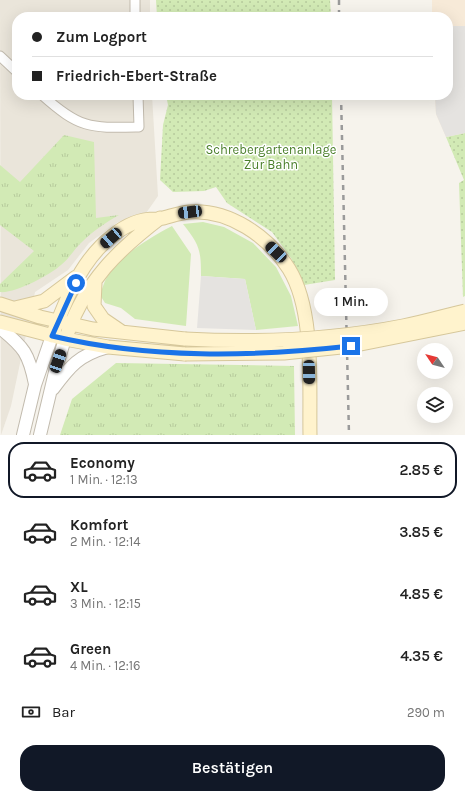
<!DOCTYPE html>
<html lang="de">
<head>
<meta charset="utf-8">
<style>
	body { margin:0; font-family:Karla,sans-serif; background:#f2f2f2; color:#222; height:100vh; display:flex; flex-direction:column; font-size:15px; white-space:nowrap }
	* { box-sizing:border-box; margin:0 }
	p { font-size:13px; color:#767676 }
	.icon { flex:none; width:22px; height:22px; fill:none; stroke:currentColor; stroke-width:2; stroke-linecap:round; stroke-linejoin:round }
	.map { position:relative; height:435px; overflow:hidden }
	.panel { display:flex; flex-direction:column; background:#fff; flex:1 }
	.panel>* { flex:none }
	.banner { position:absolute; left:12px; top:12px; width:441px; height:88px; border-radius:16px; box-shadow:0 4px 16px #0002; display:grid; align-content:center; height:88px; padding:0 20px; background:#fff }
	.needle { width:26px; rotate:305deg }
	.controls { position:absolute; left:417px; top:343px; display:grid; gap:8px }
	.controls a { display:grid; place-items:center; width:36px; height:36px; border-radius:50%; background:#fff; box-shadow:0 4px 16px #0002; font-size:20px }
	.end { position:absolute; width:18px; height:18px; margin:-9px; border:5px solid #1a73e8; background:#fff; box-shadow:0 0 0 2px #fff }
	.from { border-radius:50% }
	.bubble { position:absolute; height:28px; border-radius:14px; background:#fff; box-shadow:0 4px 16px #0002; font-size:13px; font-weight:600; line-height:28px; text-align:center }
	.car { position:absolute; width:12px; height:24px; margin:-12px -6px; border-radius:5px; box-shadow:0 0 3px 1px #0007; background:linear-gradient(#222 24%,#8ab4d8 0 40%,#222 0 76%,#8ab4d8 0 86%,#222 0) }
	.banner b { display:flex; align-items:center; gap:14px; height:38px; font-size:15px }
	.banner b+b { border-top:1px solid #e0e0e0 }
	.banner i { width:10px; height:10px; background:#222 }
	ul { padding:7px 0 0; list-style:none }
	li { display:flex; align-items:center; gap:12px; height:56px; margin:0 8px 6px; padding:0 12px; border:2px solid transparent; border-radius:16px }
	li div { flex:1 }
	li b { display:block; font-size:15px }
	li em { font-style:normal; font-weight:600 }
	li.selected { border-color:#111827 }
	li>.icon { width:36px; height:36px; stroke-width:1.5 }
	.pay { display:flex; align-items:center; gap:10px; height:44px; padding:0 20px; font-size:15px }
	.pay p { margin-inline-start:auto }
	.button { display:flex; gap:8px; margin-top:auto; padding:8px 20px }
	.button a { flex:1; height:46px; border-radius:16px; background:#111827; color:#fff; font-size:16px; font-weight:600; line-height:46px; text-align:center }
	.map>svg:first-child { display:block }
	.residential { fill:#eae5da }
	.commercial { fill:#f7ead8 }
	.grass { fill:#d2eab5 }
	.park { fill:url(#park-tufts) }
	.garden { fill:url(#garden-dots) }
	.parking { fill:#e5e3e0 }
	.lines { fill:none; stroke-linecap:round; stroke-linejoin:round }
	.minor-casing { stroke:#c2bbae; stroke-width:11 }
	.tertiary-casing { stroke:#c2bbae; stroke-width:14 }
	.secondary-casing { stroke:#d6c79b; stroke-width:15 }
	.minor { stroke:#fff; stroke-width:9 }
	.tertiary { stroke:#fff; stroke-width:12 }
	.secondary { stroke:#fff3cd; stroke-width:13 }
	.rail { stroke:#9a9a9a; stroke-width:2.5; stroke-dasharray:5 5; stroke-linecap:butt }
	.secondary-bridge-casing { stroke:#d6c79b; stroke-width:15; stroke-linecap:butt }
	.secondary-bridge { stroke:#fff3cd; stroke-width:13 }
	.route { stroke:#1a73e8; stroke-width:5 }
	.labels { text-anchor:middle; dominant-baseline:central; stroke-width:3; stroke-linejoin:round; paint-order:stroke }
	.park-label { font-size:13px; fill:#4a7f2a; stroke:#fff }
</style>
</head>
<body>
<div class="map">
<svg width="465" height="435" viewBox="0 0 465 435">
	<defs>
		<pattern id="park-tufts" width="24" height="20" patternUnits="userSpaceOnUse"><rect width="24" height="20" fill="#d2eab5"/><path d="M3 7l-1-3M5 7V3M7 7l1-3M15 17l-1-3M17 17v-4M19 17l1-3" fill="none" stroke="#b6ca9c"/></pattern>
		<pattern id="garden-dots" width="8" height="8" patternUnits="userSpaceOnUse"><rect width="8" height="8" fill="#d2eab5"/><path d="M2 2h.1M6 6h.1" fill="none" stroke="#b6ca9c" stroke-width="1.8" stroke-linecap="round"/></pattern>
	</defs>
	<rect width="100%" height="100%" fill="#f6f3ec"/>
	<path class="residential" d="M0,0H150V17H17V95H152L158,196L144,216L118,222L89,243L68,270L35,292L11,406L1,435Z"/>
	<path class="commercial" d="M432,0H465V133L446,137L436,114L435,95H448V17H432Z"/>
	<path class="grass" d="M203,222L224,227L253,243L276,267L291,296L298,326L256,330L245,279L201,276C201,251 200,245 183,224Z
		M172,226L191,254L186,326L135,319L121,308L105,303L100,295C102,289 104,282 107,277C121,255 149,238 172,226Z"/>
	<path class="park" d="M64,135L94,142L96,218L119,215C105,223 93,231 82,242C74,249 69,259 61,265C50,275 14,294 0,292V284L34,251L0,225V165L20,182Z
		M116,363L294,366L295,435H60L72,399Z"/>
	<path class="garden" d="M156,0H330L331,17H157Z
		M166,95H332L335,280L304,285L291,258L272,232L227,203L216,187L204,191L173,192L160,180L163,125L168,105Z
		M465,133V296L463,297L459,183L464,180L446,137Z"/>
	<path class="parking" d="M448,26H465V133L446,137L436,114L435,95H448Z
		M201,276L245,279L256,330L197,328Z"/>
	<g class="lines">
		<g class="minor-casing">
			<path id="minor" d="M135,0V17
				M0,56L17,72
				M42,95C80,129 90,128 139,127L138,95"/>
		</g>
		<g class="tertiary-casing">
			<path id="tertiary" d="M0,328C24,347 29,354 35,384
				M53,389C70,366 79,355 108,347
				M23,435L35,385L52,336
				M40,435L56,368L65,339"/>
		</g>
		<g class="secondary-casing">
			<path id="secondary" d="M95,283L94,306L103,319L122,332
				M0,304L40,317L93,329L185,339
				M15,308L44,301L76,277
				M0,322L65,339L108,347L185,354
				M68,332C86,281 118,250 160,218
				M52,336C64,305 77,270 101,246C112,235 128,223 144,220C149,219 154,219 159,219C169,217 178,213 189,212C229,209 268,236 289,269C315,311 309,386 310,435"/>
		</g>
		<use href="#minor" class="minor"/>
		<use href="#tertiary" class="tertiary"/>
		<use href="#secondary" class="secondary"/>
		<path class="rail" d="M339,0V17
			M341,95L349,435"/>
		<g class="secondary-bridge-casing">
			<path id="secondary-bridge" d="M185,339C258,343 331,340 403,326C424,322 444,316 465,311
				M185,354L284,353L351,346L465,323"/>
		</g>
		<use href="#secondary-bridge" class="secondary-bridge"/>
	</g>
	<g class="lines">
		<path class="route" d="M76,283L52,336C150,359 251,357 351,346"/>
	</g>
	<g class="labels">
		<g class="park-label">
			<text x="271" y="149">Schrebergartenanlage<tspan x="271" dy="15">Zur Bahn</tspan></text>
		</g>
	</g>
</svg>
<div class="controls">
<a><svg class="needle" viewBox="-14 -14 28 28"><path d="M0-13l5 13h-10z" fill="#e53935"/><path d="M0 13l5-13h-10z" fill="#767676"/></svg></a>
<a><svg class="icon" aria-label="layers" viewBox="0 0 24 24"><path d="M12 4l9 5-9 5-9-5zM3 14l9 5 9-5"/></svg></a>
</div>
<i class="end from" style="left:76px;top:283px"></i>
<i class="end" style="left:351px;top:346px"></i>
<div class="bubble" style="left:314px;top:288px;width:74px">1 Min.</div>
<i class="car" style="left:190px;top:212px;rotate:263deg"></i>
<i class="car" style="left:111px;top:238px;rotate:229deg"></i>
<i class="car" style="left:276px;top:252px;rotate:314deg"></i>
<i class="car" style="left:58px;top:361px;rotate:19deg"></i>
<i class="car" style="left:309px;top:372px;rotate:179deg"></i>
<div class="banner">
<b><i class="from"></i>Zum Logport</b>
<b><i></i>Friedrich-Ebert-Straße</b>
</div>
</div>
<section class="panel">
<ul>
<li class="selected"><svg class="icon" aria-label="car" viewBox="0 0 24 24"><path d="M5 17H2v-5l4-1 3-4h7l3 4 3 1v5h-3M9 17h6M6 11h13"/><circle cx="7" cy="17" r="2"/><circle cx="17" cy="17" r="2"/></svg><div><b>Economy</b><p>1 Min. · 12:13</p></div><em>2.85 €</em></li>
<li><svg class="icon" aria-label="car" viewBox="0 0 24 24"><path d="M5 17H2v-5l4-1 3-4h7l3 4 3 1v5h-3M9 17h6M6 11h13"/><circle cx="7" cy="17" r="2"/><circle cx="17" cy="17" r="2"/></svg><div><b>Komfort</b><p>2 Min. · 12:14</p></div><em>3.85 €</em></li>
<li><svg class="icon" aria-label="car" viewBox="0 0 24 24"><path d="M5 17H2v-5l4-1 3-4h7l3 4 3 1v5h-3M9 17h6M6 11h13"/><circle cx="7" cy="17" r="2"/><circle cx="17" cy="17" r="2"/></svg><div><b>XL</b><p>3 Min. · 12:15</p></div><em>4.85 €</em></li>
<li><svg class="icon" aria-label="car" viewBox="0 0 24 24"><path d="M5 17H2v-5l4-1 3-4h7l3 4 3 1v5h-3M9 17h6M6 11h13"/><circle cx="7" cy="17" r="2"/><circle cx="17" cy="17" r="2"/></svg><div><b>Green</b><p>4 Min. · 12:16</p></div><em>4.35 €</em></li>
</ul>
<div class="pay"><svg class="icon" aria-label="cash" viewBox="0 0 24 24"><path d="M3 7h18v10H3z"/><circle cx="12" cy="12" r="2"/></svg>Bar<p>290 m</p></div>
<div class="button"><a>Bestätigen</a></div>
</section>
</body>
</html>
